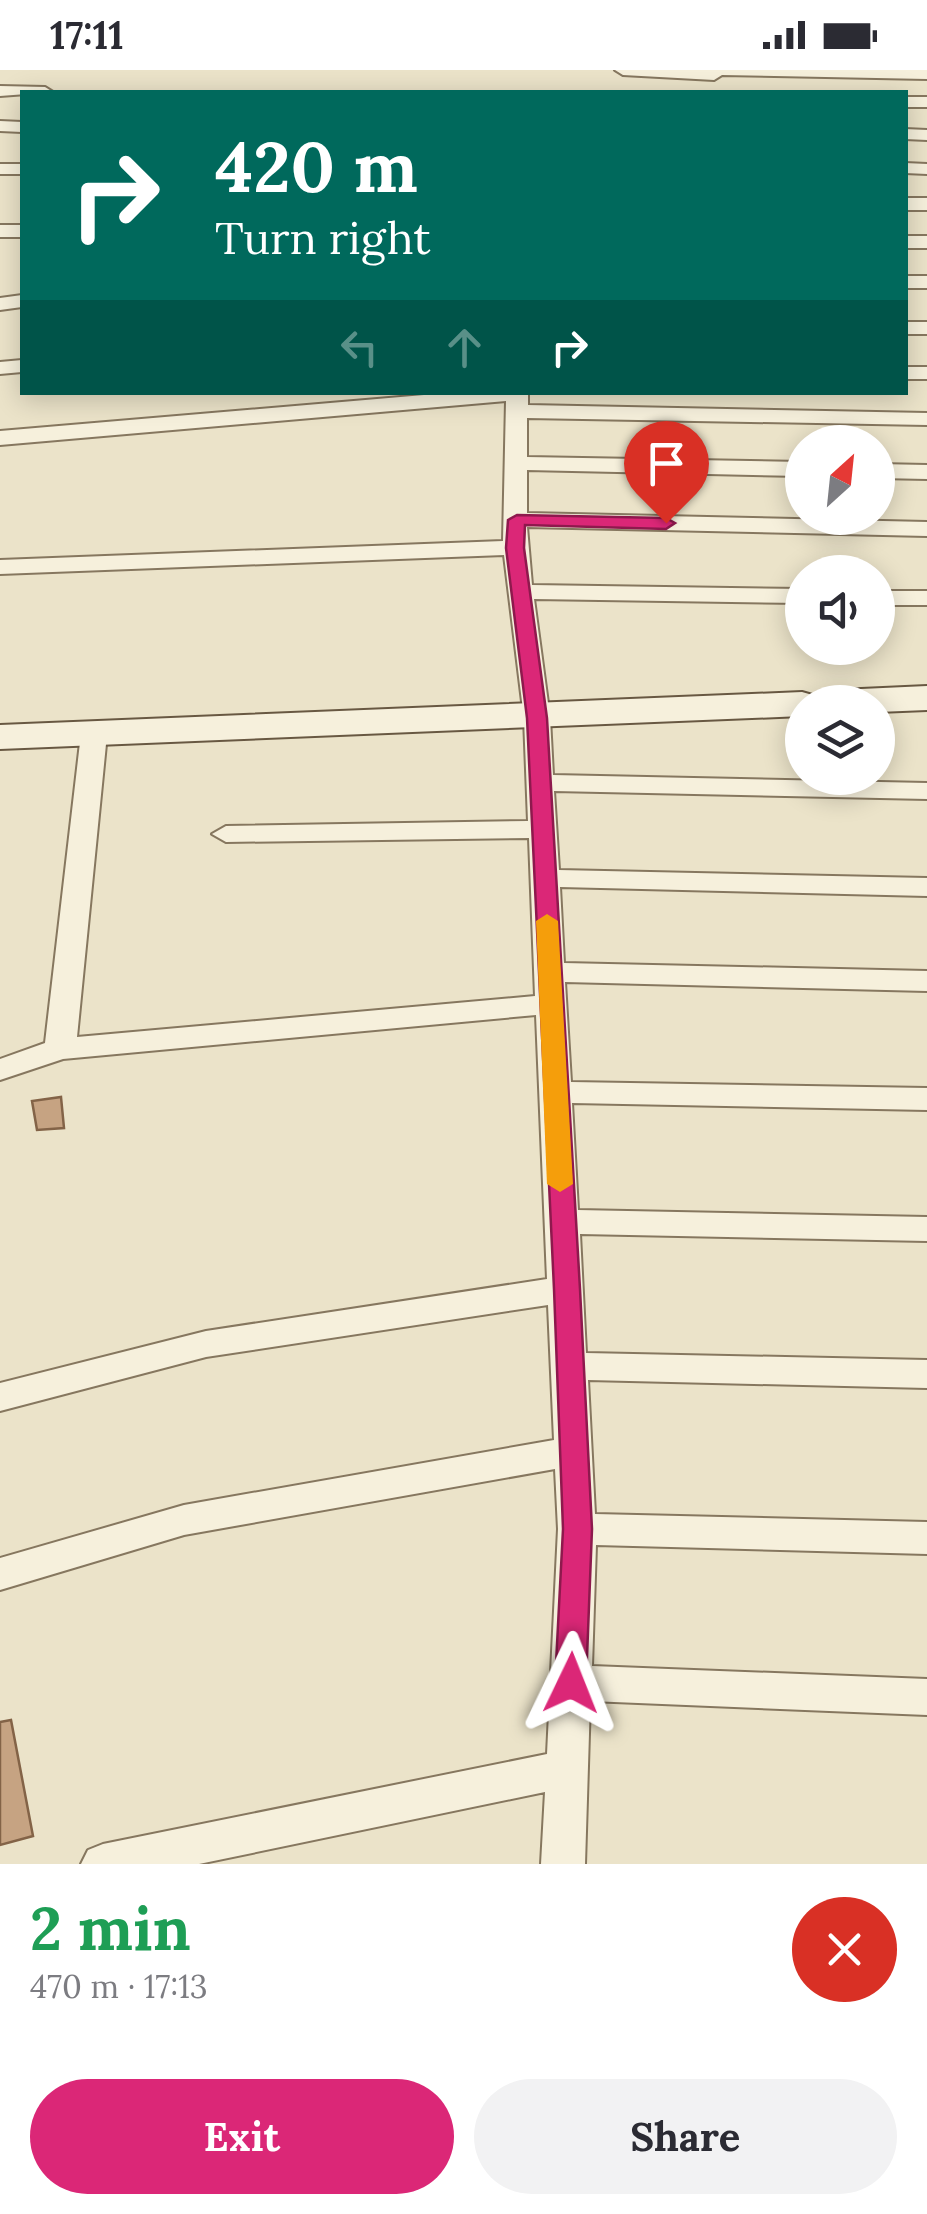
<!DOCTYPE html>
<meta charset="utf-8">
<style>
body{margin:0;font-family:Lora,serif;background:#f2f2f3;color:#2b2b33;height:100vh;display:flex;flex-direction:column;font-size:38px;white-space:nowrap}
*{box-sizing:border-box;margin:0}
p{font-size:32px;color:#7c7c81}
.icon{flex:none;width:55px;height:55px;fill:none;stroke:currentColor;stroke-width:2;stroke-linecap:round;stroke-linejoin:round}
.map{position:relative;height:1794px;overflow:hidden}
.sheet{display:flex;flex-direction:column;background:#fff;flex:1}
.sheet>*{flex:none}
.banner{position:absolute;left:20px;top:20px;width:888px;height:305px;border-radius:0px;box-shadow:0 5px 25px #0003;background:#00695c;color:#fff;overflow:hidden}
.needle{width:65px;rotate:27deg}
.buttons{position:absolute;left:785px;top:355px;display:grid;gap:20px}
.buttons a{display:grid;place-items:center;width:110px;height:110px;border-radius:50%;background:#fff;box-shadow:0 5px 25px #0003;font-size:50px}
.pin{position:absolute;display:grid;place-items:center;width:85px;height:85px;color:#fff;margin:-102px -42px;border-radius:50% 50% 50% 0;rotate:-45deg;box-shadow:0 0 10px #0007}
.pin .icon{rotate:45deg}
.me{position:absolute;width:110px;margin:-55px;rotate:2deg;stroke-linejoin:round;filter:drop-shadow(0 0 8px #0008)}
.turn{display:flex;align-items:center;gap:35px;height:210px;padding:0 30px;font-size:45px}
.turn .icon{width:130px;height:130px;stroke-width:2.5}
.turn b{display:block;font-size:70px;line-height:85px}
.lanes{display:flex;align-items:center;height:95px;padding:0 30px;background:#0003;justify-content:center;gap:50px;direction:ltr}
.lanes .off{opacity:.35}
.round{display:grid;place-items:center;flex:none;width:105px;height:105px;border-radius:52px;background:#f2f2f3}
.head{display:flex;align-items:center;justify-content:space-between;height:170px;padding:0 30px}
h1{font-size:60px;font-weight:700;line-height:75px;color:#1e9e55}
.button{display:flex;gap:20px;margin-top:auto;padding:20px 30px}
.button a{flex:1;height:115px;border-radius:60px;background:#db2777;color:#fff;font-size:40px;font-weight:700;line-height:115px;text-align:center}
.button a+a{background:#f2f2f3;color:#2b2b33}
.status{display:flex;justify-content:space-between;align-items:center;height:70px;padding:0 50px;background:#fff;direction:ltr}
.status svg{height:28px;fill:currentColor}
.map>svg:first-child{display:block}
</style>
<div class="status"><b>17:11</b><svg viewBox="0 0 49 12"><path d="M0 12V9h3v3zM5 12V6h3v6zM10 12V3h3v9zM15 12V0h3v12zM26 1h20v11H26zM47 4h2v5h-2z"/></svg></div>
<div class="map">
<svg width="927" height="1794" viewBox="0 0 927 1794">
<rect width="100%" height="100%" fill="#ebe3c9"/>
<g fill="#c6a382" stroke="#836347" stroke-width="2.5">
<polygon points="61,1027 64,1058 37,1060 32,1031"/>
<polygon points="11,1650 33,1766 0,1775 0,1652"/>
</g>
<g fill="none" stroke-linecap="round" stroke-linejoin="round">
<g stroke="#86775f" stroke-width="4">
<g id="street">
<polygon points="615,0 927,0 927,9 722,5 714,10 623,5"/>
<polygon points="0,16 45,17 53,22 0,26"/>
<rect x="905" y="27" width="22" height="10"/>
<polygon points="0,51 22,52 22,62 0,61"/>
<polygon points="905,59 927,60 927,70 905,69"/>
<polygon points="905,93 927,94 927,104 905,103"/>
<rect x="0" y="94" width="22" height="10"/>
<rect x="905" y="128" width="22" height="12"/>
<rect x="0" y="155" width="22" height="12"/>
<rect x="905" y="166" width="22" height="12"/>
<rect x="905" y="206" width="22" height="12"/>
<polygon points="22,225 22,237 0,240 0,228"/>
<rect x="905" y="252" width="22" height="12"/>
<polygon points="22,290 22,302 0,304 0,292"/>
<rect x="905" y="297" width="22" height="12"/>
<polygon points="459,322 528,322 528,335 927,343 927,355 527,348 527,387 802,392 802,406 527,400 527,443 927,452 927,466 527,457 532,515 802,519 802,533 534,529 550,648 553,705 927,713 927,729 554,721 559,800 927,808 927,826 560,817 564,893 927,901 927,921 565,912 571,1012 927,1018 927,1040 572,1033 578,1140 927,1147 927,1171 580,1164 586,1283 927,1290 927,1318 588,1310 595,1444 927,1452 927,1484 596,1475 592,1596 927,1609 927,1645 590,1631 585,1794 541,1794 545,1722 199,1794 81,1794 88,1780 103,1774 547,1684 558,1459 555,1399 184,1465 0,1520 0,1488 184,1435 554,1370 548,1235 206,1287 0,1341 0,1313 206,1261 547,1209 536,945 63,989 0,1010 0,989 45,973 81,664 94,656 107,664 77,967 535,926 529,768 226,772 212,764 226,756 528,751 524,648 504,485 0,504 0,490 503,471 506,331 0,375 0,361"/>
<polygon points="878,394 927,395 927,409 878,408"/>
<rect x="878" y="521" width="49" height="14"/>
</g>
</g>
<g stroke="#685842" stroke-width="4">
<polygon id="secondary" points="927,616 927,640 878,642 878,632 802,632 802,646 0,679 0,655 802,622 816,626 820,632 825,624 839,620"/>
</g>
<use href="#street" fill="#f6f0dc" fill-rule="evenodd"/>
<use href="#secondary" fill="#f6f0dc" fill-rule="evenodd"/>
</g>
<polygon fill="#db2777" stroke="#8e194d" stroke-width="2.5" points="517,445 666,448 675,453 666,459 525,455 524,478 547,648 580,1219 592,1459 586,1613 582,1623 571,1627 560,1623 555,1613 563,1459 554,1219 527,648 506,478 508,450"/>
<polygon fill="#f59e0b" points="547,844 558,851 573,1114 560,1122 547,1114 536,851"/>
</svg>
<div class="buttons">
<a><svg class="needle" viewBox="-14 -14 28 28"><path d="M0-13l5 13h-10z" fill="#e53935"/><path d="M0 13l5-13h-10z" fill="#7c7c81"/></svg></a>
<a><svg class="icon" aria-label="sound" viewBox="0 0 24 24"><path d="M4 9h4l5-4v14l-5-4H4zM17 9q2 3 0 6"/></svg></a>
<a><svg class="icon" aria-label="layers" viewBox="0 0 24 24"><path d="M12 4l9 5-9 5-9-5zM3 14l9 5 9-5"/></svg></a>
</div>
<div class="pin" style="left:666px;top:453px;background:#d93025"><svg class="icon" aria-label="arrive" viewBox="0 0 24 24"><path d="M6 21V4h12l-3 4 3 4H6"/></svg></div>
<svg class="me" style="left:571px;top:1613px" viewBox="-20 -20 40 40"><path d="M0-17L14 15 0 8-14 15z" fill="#db2777" stroke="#fff" stroke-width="4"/></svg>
<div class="banner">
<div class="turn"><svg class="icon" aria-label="right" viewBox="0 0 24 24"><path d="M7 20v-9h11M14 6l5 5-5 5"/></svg><div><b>420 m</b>Turn right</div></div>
<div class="lanes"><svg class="icon off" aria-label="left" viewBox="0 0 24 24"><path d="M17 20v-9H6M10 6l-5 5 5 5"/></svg><svg class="icon off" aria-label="ahead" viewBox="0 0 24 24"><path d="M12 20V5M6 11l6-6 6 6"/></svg><svg class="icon" aria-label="right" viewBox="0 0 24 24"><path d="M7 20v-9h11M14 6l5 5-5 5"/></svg></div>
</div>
</div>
<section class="sheet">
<div class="head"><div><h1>2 min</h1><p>470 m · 17:13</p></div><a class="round" style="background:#d93025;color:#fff"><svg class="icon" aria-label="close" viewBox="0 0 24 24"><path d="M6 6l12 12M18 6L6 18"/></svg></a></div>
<div class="button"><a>Exit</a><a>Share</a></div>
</section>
